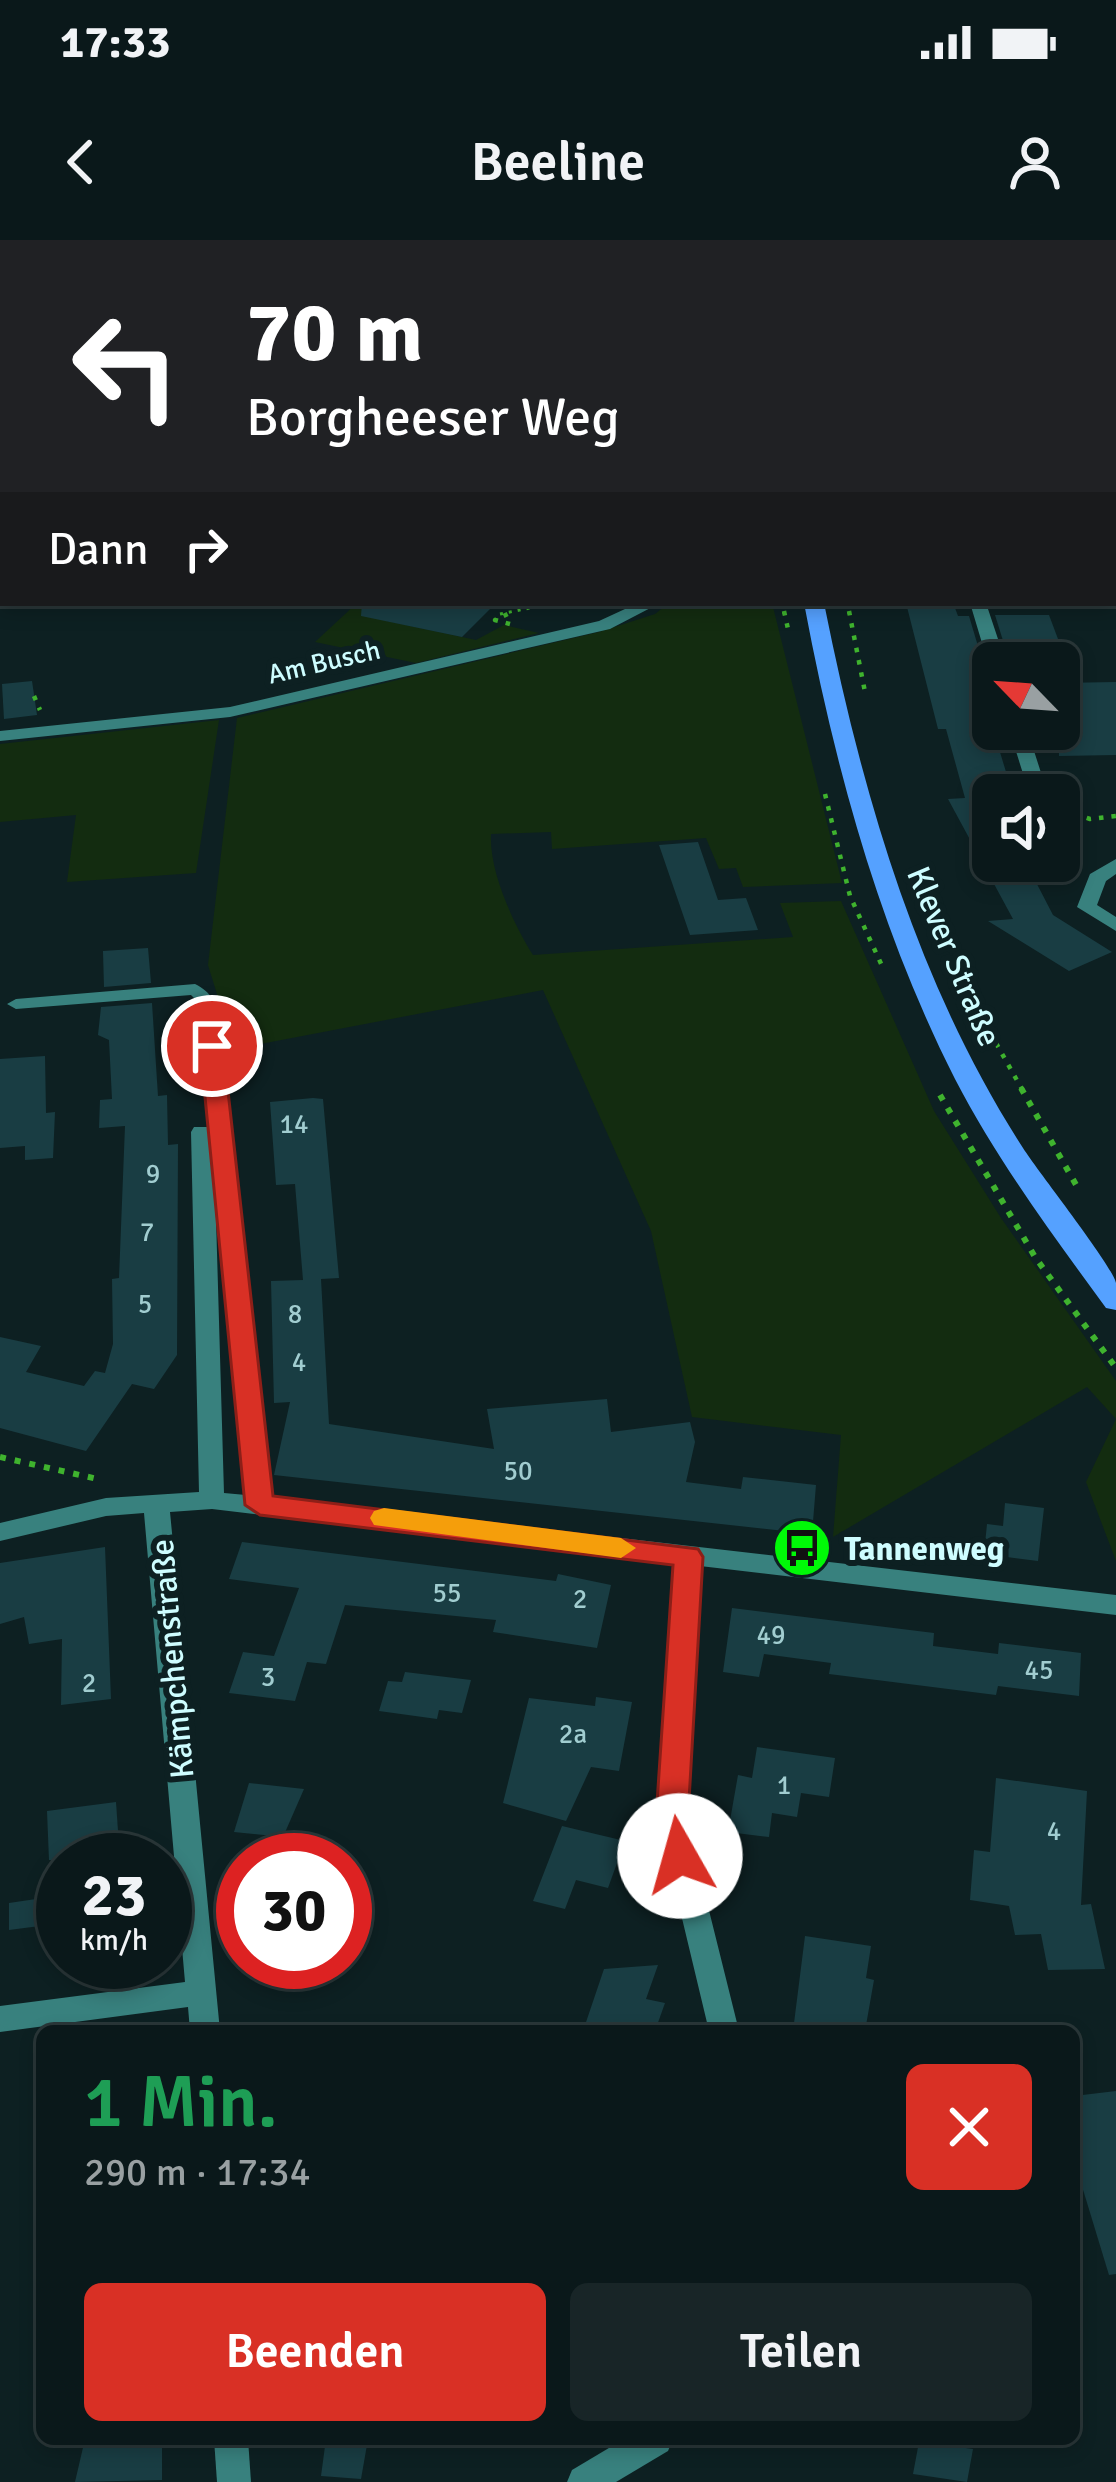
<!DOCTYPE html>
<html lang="de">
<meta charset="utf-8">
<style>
body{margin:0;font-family:Signika,sans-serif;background:#182527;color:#f1f3f6;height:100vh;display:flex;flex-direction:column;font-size:45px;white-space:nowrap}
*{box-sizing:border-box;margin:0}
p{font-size:39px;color:#99a0a2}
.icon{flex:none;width:66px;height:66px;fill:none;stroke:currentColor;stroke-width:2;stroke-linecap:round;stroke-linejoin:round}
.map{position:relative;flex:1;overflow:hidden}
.panel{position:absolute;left:36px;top:1785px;width:1044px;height:420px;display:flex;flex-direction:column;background:#0a181a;border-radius:18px;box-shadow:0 6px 18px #0003,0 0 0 3px #2a3739}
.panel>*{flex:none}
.hud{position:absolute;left:0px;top:0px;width:1116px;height:366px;box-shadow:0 6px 18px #0003,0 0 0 3px #2a3739;background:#202124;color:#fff;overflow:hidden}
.needle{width:78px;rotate:295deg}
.controls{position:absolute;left:972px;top:402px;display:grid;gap:24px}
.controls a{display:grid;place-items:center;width:108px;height:108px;border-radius:18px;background:#0a181a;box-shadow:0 6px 18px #0003,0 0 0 3px #2a3739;font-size:60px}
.speed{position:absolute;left:36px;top:1593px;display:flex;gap:24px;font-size:60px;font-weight:700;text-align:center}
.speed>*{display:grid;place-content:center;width:156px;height:156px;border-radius:50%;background:#0a181a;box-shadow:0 6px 18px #0003,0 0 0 3px #2a3739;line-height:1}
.speed small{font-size:30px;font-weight:400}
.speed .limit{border:18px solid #d22;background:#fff;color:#111}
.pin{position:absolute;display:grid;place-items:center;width:102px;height:102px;color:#fff;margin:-51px;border:6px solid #fff;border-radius:50%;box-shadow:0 3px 12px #0007}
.me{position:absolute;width:132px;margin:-66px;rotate:353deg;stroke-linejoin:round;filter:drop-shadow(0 0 9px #0008)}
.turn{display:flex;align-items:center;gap:42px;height:252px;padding:0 48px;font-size:54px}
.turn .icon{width:156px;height:156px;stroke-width:2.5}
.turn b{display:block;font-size:84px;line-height:102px}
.then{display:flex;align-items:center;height:114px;padding:0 48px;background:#0003;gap:24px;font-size:45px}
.round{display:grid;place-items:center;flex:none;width:126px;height:126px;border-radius:18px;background:#182527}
.summary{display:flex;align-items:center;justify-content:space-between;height:204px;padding:0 48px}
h1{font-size:72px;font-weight:600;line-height:90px;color:#1e9e55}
.cta{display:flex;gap:24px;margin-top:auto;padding:24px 48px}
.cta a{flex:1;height:138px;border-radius:18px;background:#d93025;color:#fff;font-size:48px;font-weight:600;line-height:138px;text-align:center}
.cta a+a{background:#182527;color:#f1f3f6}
.status{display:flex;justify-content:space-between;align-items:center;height:84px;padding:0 60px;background:#0a181a;direction:ltr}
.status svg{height:33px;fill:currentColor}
header{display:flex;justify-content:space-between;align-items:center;height:156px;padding:0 48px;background:#0a181a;font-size:54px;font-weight:600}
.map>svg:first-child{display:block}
</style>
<div class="status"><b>17:33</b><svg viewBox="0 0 49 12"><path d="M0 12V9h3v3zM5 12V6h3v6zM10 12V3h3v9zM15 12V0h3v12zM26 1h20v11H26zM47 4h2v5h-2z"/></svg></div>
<header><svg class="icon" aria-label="back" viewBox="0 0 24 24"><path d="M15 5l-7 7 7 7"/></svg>Beeline<svg class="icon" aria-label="person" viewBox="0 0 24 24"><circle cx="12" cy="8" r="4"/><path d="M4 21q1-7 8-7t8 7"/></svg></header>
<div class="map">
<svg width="1116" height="2242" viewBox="0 0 1116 2242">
<rect width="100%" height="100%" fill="#0d2022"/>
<g fill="#132c10">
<polygon points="357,363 394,363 378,379 476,400 504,385 539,393 416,423 315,402"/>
<path d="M669 363H772L842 643 743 647 736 628 719 629 706 598 552 609 551 592 491 594C489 631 513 683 533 715L793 697 780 663 841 661 934 871 1001 978 1116 1141V1321L1086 1242 1116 1179 1087 1147 833 1297 841 1195 692 1177 651 991 543 750 234 809 208 725 237 478 599 392 655 374Z"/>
<polygon points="219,480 196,633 67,642 76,575 0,582 0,504"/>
</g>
<g fill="#193d43">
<polygon points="362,363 496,363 462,397 361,376"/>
<polygon points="906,363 939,363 941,368 955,368 958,376 969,376 983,423 973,423 1013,555 993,555 993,621 1025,621 1053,675 1112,712 1069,731 988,681 1013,679 948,559 965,558 946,489 938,489"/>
<polygon points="995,375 1049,375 1067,423 1010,423"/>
<polygon points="32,441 37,475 4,479 2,444"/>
<polygon points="1116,442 1116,515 1059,516 1059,443"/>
<polygon points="698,602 718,660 746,658 758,690 690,695 659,605"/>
<polygon points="148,708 151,743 104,747 103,711"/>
<polygon points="152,763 158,856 167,855 168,905 178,904 177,1115 154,1149 132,1144 86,1211 0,1188 0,1097 41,1106 26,1132 84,1146 95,1131 105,1133 113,1104 112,1039 119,1038 125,886 99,888 100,860 112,859 109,800 98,795 101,767"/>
<polygon points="45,816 46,873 55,872 53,918 25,920 25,906 0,908 0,819"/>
<polygon points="313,858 323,859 339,1038 321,1039 329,1184 494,1209 487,1169 607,1159 611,1192 690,1182 695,1202 686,1242 741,1249 743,1237 816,1245 812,1294 274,1235 290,1162 274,1163 271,1041 303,1040 295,944 276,945 270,862"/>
<polygon points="1005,1263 1044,1268 1038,1321 984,1314 987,1284 1003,1286"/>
<polygon points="242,1302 556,1341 558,1334 611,1345 597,1408 493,1392 496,1380 345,1365 326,1424 307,1422 295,1461 229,1453 243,1412 274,1416 299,1348 229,1339"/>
<polygon points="105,1307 111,1459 61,1465 62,1399 29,1404 24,1377 0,1384 0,1323"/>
<polygon points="732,1368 934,1393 933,1406 998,1414 999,1403 1081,1413 1079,1456 998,1446 996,1455 829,1434 831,1423 764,1414 759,1437 723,1432"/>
<polygon points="405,1432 471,1440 462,1473 439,1470 437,1479 379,1471 388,1441 402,1442"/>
<polygon points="596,1457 632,1462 619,1531 591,1527 566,1581 503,1563 529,1458 595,1466"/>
<polygon points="757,1507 835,1518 829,1557 801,1553 797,1577 772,1573 769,1597 728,1592 738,1535 752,1538"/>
<polygon points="996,1538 1087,1551 1081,1665 1091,1664 1105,1729 1048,1730 1041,1694 1015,1695 1009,1666 970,1660 974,1610 990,1612"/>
<polygon points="249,1543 304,1549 283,1597 234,1592"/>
<polygon points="116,1562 120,1620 49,1620 47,1571"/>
<polygon points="562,1586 625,1601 608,1648 576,1640 565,1669 533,1661"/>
<polygon points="63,1655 63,1683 9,1690 9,1663"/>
<polygon points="805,1696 871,1706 866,1738 874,1740 865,1791 793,1791"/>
<polygon points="658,1725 646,1759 665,1763 655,1791 583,1791 604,1729"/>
<polygon points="1116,1851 1116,2034 1109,2035 1074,1920 1074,1856"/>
<polygon points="85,2199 162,2199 162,2240 75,2242"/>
<polygon points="326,2199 368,2199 361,2239 321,2236"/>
<polygon points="919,2202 973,2209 967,2242 913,2234"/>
</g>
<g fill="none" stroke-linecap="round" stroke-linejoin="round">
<g stroke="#3fb32e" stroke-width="3" stroke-dasharray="3 6" stroke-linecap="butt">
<polyline points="908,0 913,3"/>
<polyline points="935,0 941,3"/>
<polyline points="967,0 974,3"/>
<polyline points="782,363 784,374"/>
<polyline points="847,363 849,374"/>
<polyline points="500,374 530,368"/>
</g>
<g stroke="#3fb32e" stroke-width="4.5" stroke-dasharray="4.5 8" stroke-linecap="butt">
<polyline points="784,371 788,389"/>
<polyline points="849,371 865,452"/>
<polyline points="510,384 495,380 514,371"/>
<polyline points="34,456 40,470"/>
<polyline points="825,554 850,656 883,728"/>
<polyline points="1063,570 1090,579 1116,576"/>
<polyline points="947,716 1023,851"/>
</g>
<g stroke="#3fb32e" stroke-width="6" stroke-dasharray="6 9" stroke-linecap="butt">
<polyline points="1021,848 1079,950"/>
<polyline points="940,855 1035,1017 1116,1128"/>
<polyline points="0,1217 102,1240"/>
</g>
<path fill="#38817e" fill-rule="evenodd" d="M195 744C222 757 218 780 220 807L217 811H205L202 807 199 763 191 755 16 769 7 764 16 759Z"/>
<g fill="#38817e" fill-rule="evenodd">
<polygon points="375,0 389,0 372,3"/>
<rect x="0" y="89" width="3" height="8"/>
<polygon points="1116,250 1116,260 1113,261 1113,251"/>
<polygon points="1113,345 1116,346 1116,356 1113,355"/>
<polygon points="638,363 660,363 610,389 230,477 0,501 0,491 230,467 599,381"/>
<polygon points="970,363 986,363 1006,423 993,423 993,427 988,423"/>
<polygon points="1009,489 1027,489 1043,539 1056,555 1037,555 1025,540"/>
<polygon points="1116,619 1116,634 1106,641 1097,665 1116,677 1116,691 1077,667 1090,634"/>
<path d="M211 801 221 807 272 1258 1116 1355V1375L700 1326 686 1578 739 1791H709L658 1578 675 1323 212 1269 170 1272 220 1791H190L188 1767 0 1792V1766L185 1742 144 1273 106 1276 0 1301V1283L106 1258 199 1252 191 892 194 887H209L201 807ZM215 944 246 1255 224 1253Z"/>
<polygon points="214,2199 248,2199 251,2242 217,2242"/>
<polygon points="624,2199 673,2199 668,2211 616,2242 567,2242 572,2230"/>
</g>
<g fill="#55a1ff" fill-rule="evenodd">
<polygon points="725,0 741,0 742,3 726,3"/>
<path d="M804 363H824C862 553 917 744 1023 908 1039 933 1112 1025 1116 1043 1116 1051 1116 1062 1116 1070L1106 1068C1052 994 997 920 955 839 879 689 835 528 804 363Z"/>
</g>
</g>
<polygon fill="#d93025" stroke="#8d1f18" stroke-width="3" points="212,799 223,806 273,1256 698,1309 703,1317 688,1578 697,1616 692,1625 668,1625 656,1578 673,1325 260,1275 245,1265 200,806"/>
<polygon fill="#f59e0b" points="384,1268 621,1298 636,1308 621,1318 374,1285 370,1278 374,1271"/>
<defs>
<g id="bus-disc" transform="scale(3)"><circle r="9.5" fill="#00f907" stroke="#0d2022"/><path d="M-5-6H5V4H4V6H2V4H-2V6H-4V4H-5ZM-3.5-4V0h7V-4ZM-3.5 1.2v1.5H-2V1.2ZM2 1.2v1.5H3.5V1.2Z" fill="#111"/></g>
</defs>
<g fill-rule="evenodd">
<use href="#bus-disc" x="802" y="1308"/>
</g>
<g text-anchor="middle" stroke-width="12" stroke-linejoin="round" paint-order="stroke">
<g font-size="27" fill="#cefdff" stroke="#0d2022">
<text transform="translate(324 422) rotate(-13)" y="9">Am Busch</text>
</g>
<g font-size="27" fill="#a1cdd0">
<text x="294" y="893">14</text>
<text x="153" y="943">9</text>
<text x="147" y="1001">7</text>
<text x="145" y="1073">5</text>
<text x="295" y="1083">8</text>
<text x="299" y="1131">4</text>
<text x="518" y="1240">50</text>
<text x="447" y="1362">55</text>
<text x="580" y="1368">2</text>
<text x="771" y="1404">49</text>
<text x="1039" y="1439">45</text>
<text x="268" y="1446">3</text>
<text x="89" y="1452">2</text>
<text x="573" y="1503">2a</text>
<text x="784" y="1554">1</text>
<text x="1054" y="1600">4</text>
</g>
<g font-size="33" fill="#cefdff" stroke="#0d2022">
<text transform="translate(955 716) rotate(67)" y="12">Klever Straße</text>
<text transform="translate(171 1419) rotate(-95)" y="12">Kämpchenstraße</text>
</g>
<g font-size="33" font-weight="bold" fill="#cefdff" stroke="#0d2022" text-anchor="start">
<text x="844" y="1320">Tannenweg</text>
</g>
</g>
</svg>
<div class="controls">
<a><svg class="needle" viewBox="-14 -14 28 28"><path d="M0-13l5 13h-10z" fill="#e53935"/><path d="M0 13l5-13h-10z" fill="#99a0a2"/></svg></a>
<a><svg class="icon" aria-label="sound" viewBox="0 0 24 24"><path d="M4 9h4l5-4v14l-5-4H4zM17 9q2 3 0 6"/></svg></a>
</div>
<div class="speed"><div>23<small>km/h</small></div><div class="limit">30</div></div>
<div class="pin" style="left:212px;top:806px;background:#d93025"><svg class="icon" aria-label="arrive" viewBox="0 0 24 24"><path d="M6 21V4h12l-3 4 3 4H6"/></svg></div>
<svg class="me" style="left:680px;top:1616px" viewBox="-20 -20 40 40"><circle r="19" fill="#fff"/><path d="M0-13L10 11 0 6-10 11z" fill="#d93025"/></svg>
<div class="hud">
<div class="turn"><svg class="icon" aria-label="left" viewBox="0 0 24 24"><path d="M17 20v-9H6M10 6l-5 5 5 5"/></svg><div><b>70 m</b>Borgheeser Weg</div></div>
<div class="then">Dann<svg class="icon" aria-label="right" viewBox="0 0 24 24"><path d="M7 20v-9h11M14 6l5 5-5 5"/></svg></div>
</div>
<section class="panel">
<div class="summary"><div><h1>1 Min.</h1><p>290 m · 17:34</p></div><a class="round" style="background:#d93025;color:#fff"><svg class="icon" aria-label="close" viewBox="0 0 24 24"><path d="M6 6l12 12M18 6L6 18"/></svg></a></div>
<div class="cta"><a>Beenden</a><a>Teilen</a></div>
</section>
</div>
